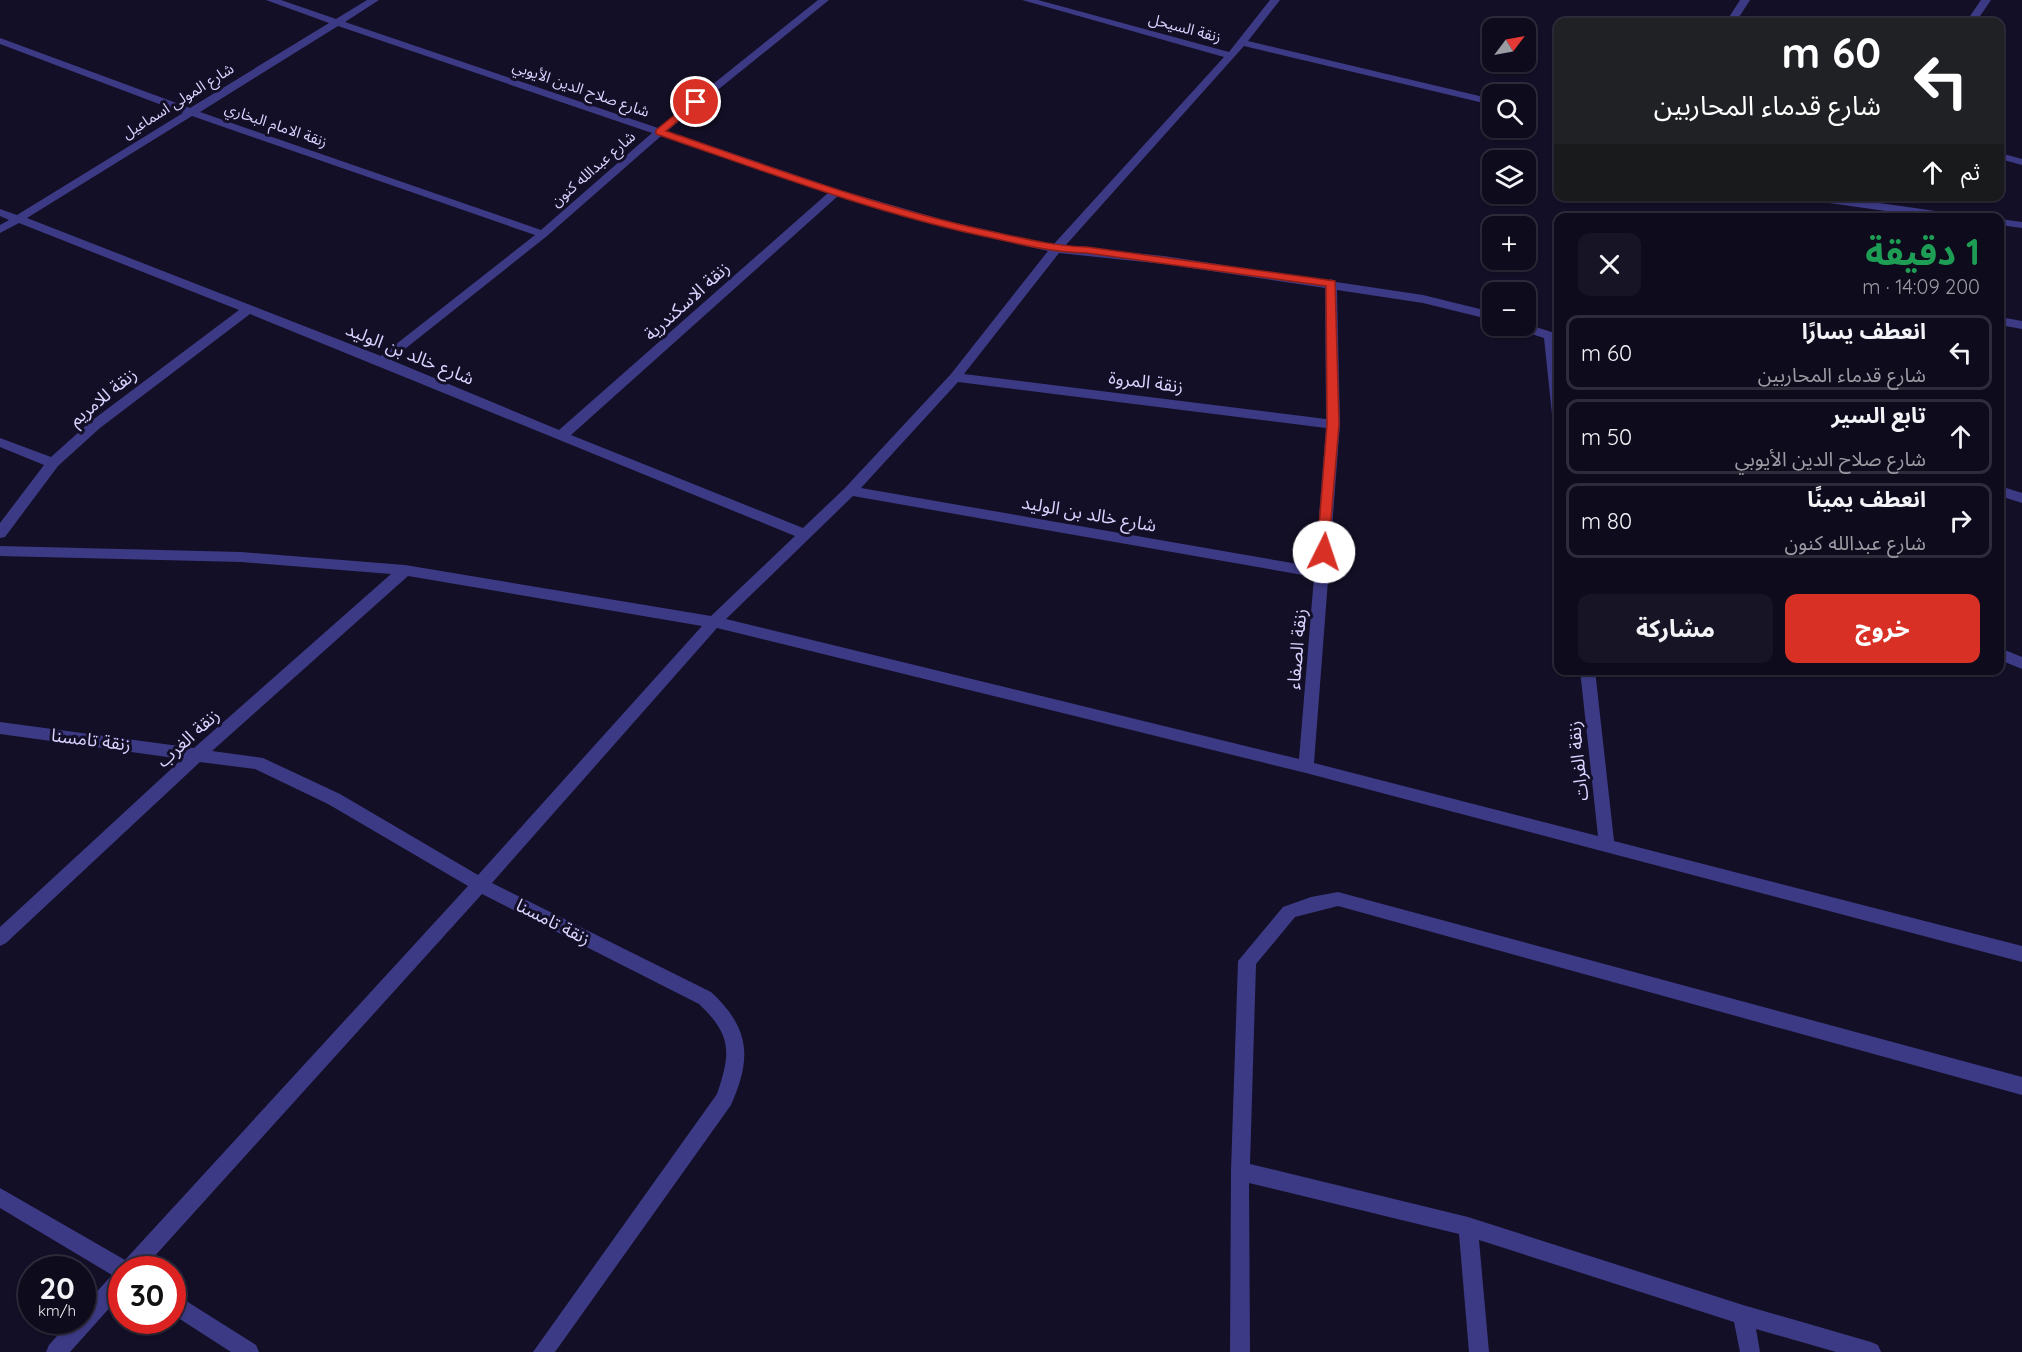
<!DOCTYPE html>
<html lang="ar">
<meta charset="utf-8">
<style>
body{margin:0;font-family:Quicksand,"Noto Sans Arabic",sans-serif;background:#171425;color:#f1f3f6;direction:rtl;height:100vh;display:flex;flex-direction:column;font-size:22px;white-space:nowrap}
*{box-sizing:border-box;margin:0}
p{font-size:20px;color:#9b9ba3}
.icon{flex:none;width:33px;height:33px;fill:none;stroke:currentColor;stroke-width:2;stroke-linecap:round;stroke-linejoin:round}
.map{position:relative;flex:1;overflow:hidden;direction:ltr}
.details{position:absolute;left:1554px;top:213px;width:450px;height:462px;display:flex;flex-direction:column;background:#0e0b1c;border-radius:12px;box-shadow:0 2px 4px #0004,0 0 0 2px #2e2b3b;direction:rtl}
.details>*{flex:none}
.top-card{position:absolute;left:1554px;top:18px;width:450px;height:183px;border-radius:12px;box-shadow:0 2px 4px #0004,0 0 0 2px #2e2b3b;direction:rtl;background:#202124;color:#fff;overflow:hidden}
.needle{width:39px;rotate:58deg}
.buttons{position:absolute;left:1482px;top:18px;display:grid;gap:12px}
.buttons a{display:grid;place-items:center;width:54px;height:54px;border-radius:12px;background:#0e0b1c;box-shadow:0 2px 4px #0004,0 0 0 2px #2e2b3b;font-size:30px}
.speed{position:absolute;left:18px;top:1256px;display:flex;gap:12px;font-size:30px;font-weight:700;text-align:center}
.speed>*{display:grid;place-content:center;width:78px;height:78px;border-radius:50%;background:#0e0b1c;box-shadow:0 2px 4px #0004,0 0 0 2px #2e2b3b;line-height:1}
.speed small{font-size:15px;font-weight:400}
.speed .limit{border:9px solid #d22;background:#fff;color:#111}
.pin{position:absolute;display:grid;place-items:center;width:51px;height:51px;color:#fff;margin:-26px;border:3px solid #fff;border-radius:50%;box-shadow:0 2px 6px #0007}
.me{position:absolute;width:66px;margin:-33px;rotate:4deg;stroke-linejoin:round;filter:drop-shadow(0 0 4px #0008)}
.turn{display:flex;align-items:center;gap:21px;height:126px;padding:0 24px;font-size:27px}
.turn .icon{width:78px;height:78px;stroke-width:2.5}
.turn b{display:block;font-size:42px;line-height:51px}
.then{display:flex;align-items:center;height:57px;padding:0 24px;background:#0003;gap:12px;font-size:22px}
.round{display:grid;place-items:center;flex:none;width:63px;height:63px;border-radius:12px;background:#171425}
.summary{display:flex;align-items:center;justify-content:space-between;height:102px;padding:0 24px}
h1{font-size:36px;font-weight:700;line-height:45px;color:#1e9e55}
.primary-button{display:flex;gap:12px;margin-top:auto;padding:12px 24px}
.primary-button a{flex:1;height:69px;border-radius:12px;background:#d93025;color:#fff;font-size:24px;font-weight:700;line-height:69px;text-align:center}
.primary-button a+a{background:#171425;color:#f1f3f6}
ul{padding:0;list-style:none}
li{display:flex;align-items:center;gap:18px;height:75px;margin:0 12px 9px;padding:0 12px;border:3px solid #2e2b3b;border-radius:12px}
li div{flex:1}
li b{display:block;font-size:22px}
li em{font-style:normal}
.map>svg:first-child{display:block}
</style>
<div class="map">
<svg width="2022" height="1352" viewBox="0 0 2022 1352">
<rect width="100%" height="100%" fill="#130f26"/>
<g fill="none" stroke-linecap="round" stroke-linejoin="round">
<g fill="#3d3a85" fill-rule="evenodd">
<path d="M266 0H281L336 19 367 0H379L345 22 658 128 818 0H829L667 131 840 190 947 221 1053 245 1224 57 1022 0H1038L1229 52 1270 0H1280L1248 41 1492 99V105L1244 46 1065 246 1164 256 1327 281 1331 279 1336 282 1423 295 1492 312V320L1423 303 1337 290 1340 424 1314 763 1598 836 1580 670H1595L1614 841 2022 946V962L1306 773 717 628 492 883 711 992C750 1028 752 1058 731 1105L555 1352H533L717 1094C731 1053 732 1035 699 1004L482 894 143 1269H122V1294L70 1352H46L49 1345 71 1320H82V1308L112 1275 0 1208V1188L125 1260 468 886 328 804 255 769 200 762 6 943 0 946V927L182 759 0 734V722L194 748 391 574 241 562 0 556V546L241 552 405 565 711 616 795 536 250 314 100 428 58 466 5 537 0 538V523L44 465 0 447V438L51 457 90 422 239 310 19 223 0 233V225L9 220 0 216V209L17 215 183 113 0 44V38L190 108 329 23ZM338 26 652 133 541 230 200 112ZM192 116 535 235 381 356 27 218ZM661 136 828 193 559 430 391 360 547 236ZM838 196 940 226 1048 251 951 374 845 488 803 528 571 435ZM1059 253 1164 264 1325 288 1326 419 964 374ZM958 382 1326 428 1315 567 861 488ZM853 496 1314 577 1299 759 726 619ZM408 576 702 626 478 875 340 794 263 758 212 751Z"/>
<polygon points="1740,0 1750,0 1736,22 1726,22"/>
<polygon points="1981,0 1991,0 1976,22 1966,22"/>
<polygon points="1526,107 1537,112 1532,115 1526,113"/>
<polygon points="2000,153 2022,159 2022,165 2000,159"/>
<polygon points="1796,196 1830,196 1964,215 1969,218 1935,218 1801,199"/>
<polygon points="2000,219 2022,222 2022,228 2000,225"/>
<polygon points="2000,317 2022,321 2022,329 2000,325"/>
<polygon points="1526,324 1558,334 1558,418 1552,414 1544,338 1516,329 1514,326"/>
<polygon points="2000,486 2022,493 2022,503 2000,496"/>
<polygon points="2000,648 2022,657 2022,669 2000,660"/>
<polygon points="1338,892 2022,1077 2022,1095 1338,906 1295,917 1256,964 1250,1164 1468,1217 1743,1305 1871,1342 1878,1345 1881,1352 1836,1352 1756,1329 1760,1352 1740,1352 1734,1322 1479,1240 1489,1352 1469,1352 1459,1234 1249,1183 1250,1352 1230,1352 1231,1171 1238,961 1283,907 1311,897"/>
<polygon points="172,1292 256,1345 259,1352 231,1352 172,1314"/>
</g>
</g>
<path fill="#d93025" stroke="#8d1f18" stroke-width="1.5" d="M693 100 701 102 666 131C771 167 875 206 984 230 1018 237 1051 246 1087 247L1335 281 1339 424 1328 555 1324 556 1317 552 1327 424 1326 286 1087 253C1051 252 1018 244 983 236 872 212 764 171 656 134V130Z"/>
<g text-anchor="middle" stroke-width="6" stroke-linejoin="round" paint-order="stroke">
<g font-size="15" fill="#d9d4ff" stroke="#130f26">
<text transform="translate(1185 28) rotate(15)" y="5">زنقة السيحل</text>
<text transform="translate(581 89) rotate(19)" y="5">شارع صلاح الدين الأيوبي</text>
<text transform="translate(178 101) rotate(-32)" y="5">شارع المولى اسماعيل</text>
<text transform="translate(276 125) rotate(19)" y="5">زنقة الامام البخاري</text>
<text transform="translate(593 169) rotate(-41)" y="5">شارع عبدالله كنون</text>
</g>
<g font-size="18" fill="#d9d4ff" stroke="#130f26">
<text transform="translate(687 301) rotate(-42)" y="6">زنقة الاسكندرية</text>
<text transform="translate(410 354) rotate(22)" y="6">شارع خالد بن الوليد</text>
<text transform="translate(1146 382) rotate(7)" y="6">زنقة المروة</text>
<text transform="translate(103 397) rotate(-39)" y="6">زنقة للامريم</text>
<text transform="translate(1089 514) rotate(10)" y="6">شارع خالد بن الوليد</text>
<text transform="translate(1297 649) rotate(-85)" y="6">زنقة الصفاء</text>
<text transform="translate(188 738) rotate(-42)" y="6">زنقة الغرب</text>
<text transform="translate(91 740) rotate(7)" y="6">زنقة تامسنا</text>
<text transform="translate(1578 761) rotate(-96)" y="6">زنقة الفرات</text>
<text transform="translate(553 922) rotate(27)" y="6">زنقة تامسنا</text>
</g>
</g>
</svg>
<div class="buttons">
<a><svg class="needle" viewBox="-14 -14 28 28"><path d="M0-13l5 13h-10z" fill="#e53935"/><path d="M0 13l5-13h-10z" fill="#9b9ba3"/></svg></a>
<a><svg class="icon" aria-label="search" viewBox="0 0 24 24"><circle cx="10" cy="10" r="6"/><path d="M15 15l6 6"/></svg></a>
<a><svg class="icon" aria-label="layers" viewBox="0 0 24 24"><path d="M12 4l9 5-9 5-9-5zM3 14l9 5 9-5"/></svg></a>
<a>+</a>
<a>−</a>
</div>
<div class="speed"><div>20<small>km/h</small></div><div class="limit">30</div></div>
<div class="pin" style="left:696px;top:102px;background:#d93025"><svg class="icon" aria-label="arrive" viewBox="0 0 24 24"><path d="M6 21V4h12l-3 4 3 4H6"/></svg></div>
<svg class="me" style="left:1324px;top:552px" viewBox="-20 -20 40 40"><circle r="19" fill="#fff"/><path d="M0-13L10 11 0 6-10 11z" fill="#d93025"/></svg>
<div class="top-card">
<div class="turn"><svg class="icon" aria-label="left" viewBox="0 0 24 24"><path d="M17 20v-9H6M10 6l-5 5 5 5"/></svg><div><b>60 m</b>شارع قدماء المحاربين</div></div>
<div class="then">ثم<svg class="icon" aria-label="ahead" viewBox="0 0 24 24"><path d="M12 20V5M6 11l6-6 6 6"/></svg></div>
</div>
<section class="details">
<div class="summary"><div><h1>1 دقيقة</h1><p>200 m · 14:09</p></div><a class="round"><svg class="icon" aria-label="close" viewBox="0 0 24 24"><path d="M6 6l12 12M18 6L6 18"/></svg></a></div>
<ul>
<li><svg class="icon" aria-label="left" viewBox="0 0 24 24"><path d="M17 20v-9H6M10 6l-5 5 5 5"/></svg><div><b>انعطف يسارًا</b><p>شارع قدماء المحاربين</p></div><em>60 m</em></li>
<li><svg class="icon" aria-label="ahead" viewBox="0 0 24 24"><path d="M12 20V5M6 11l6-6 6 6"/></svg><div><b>تابع السير</b><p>شارع صلاح الدين الأيوبي</p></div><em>50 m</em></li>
<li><svg class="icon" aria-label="right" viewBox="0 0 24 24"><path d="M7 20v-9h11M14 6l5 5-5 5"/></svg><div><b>انعطف يمينًا</b><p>شارع عبدالله كنون</p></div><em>80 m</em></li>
</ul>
<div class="primary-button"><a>خروج</a><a>مشاركة</a></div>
</section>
</div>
